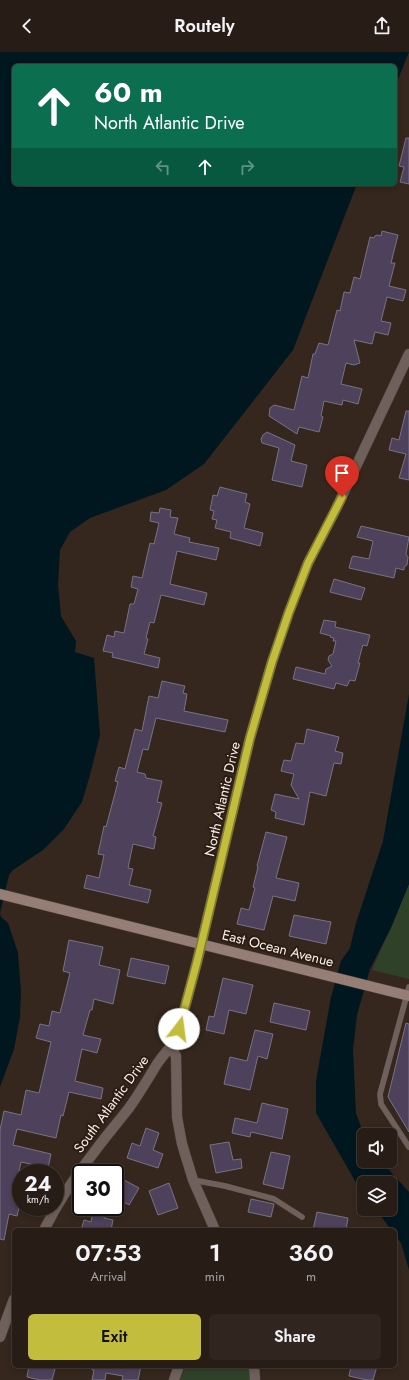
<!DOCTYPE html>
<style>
body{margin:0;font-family:Jost,sans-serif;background:#30261f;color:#f1f3f6;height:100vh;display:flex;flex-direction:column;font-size:15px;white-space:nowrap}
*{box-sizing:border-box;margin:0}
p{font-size:13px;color:#a5a2a1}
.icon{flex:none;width:22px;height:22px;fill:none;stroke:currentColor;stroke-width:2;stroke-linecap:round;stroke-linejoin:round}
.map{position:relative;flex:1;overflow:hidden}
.details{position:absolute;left:12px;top:1176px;width:385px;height:140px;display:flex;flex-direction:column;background:#281d16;border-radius:6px;box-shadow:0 2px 6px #0003,0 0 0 1px #443b35}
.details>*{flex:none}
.top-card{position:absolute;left:12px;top:12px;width:385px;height:122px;border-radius:6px;box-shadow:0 2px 6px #0003,0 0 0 1px #443b35;background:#0b6e4f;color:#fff;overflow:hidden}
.buttons{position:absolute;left:357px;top:1076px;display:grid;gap:8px}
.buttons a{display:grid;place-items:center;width:40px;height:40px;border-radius:6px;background:#281d16;box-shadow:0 2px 6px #0003,0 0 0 1px #443b35;font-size:20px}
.speed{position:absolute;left:12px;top:1112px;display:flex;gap:8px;font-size:20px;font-weight:700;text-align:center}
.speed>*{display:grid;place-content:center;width:52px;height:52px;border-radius:50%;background:#281d16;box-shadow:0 2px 6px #0003,0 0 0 1px #443b35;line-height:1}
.speed small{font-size:10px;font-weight:400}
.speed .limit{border:2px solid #111;border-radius:6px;background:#fff;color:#111}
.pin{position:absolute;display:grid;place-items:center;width:34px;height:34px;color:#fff;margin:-41px -17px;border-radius:50% 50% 50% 0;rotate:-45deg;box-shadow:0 0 4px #0007}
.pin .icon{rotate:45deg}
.me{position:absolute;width:44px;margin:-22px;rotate:15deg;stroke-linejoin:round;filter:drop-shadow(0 0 3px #0008)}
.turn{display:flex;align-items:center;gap:14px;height:84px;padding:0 16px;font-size:18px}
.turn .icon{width:52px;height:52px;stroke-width:2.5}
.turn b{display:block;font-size:28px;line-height:34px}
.lanes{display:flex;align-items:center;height:38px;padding:0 16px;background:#0003;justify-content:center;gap:20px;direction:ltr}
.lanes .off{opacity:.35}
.eta{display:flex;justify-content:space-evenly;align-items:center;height:68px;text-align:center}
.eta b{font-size:24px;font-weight:600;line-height:28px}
.cta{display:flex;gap:8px;margin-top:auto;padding:8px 16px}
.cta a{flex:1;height:46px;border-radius:6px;background:#c3bd3e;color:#111;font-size:16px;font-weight:600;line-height:46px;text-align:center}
.cta a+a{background:#30261f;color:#f1f3f6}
header{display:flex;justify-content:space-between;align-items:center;height:52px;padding:0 16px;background:#281d16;font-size:18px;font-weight:600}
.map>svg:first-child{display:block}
</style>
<header><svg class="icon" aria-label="back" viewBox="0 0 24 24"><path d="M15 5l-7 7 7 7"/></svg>Routely<svg class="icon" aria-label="share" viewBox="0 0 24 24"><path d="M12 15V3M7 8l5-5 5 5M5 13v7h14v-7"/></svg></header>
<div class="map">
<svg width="409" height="1328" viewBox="0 0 409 1328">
<rect width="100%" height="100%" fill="#35271d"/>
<g fill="#2f4129">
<polygon points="409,832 409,927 372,918"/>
<polygon points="185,1314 250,1314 250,1328 180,1328"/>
</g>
<g fill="#001720">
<polygon points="0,0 409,0 395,35 395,14 14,14 14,132 357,132 293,298 204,412 166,438 90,466 70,480 60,498 58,533 61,564 76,589 75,600 94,606 100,683 90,723 82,750 64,777 43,798 13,818 9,823 0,861 1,865 8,871 18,901 21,939 20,965 14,997 0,1035"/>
<polygon points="409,642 409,832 391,876 370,917 357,963 353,998 356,1061 364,1083 364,1109 381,1109 409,1140 409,1218 401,1191 395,1183 395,1178 391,1178 376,1157 390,1157 390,1131 364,1131 364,1141 358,1134 316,1061 316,1029 331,945 341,909 350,896 356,871 383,789"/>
</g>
<g fill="#4e415b" stroke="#797282">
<polygon points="406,86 409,86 409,132 400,130 404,115 399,114"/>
<polygon points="382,179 398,183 391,211 395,211 389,234 406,238 403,249 387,245 381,269 391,271 388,283 375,280 372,292 354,288 360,311 354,313 346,311 341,332 362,337 358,352 343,348 342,353 324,349 321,364 323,365 319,380 299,375 297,382 269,364 270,356 274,353 294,358 302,324 308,326 313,302 315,302 319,291 328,293 337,258 340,259 344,240 350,241 354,225 360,227 370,185 374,186 375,184 377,183 381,184"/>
<polygon points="406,359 409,359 409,428 399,426 406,402 389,398 392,386 399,388"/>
<polygon points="267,380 295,393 291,409 307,413 302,435 272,428 279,396 262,391 261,387 263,383"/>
<polygon points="220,435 247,442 245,450 250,452 244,476 263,481 260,494 230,486 231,480 215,476 217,468 212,467 214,459 210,458 213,443 217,444"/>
<polygon points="160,456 171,458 170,465 178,466 174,482 190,486 189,490 219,496 216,508 177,499 170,532 207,541 204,553 161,543 154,571 150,570 146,586 148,587 144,602 160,606 158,616 112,605 113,601 103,599 107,583 114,585 115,579 124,581 130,552 134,552 138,537 131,535 133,524 142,526 150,491 154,492 159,471 150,469 151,460 159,461"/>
<polygon points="361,474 409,485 406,502 408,505 407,513 404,515 404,518 396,516 394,526 349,516 352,505 353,505 353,504 369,507 373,489 357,485"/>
<polygon points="334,527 365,536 361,548 330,540"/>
<polygon points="324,568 336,570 335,575 370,583 367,594 363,593 362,596 358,611 360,611 355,629 350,628 347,634 336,631 334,637 293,627 296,615 325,622 326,617 332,614 328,608 329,604 333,602 336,589 333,589 334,586 330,585 331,584 320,581"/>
<polygon points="162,629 185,634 183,641 187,642 184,659 228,668 225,680 156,666 148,698 143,697 137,720 145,722 146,726 162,729 157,750 162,751 153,784 156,785 154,797 133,792 128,816 133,817 129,833 151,838 148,851 84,836 87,823 99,826 104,803 98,802 104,774 106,775 118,730 115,729 119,715 125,717 135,677 142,679 149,644 158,646"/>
<polygon points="307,677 339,685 335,699 343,701 341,712 334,711 326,744 310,740 304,773 275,766 276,760 271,758 275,742 299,747 291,733 294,722 281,719 284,708 291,709 296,691 304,692"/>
<polygon points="266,780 287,785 276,826 299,831 295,849 273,844 264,878 237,872 241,856 249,858 255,836 253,835 258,815 257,814"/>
<polygon points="294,863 331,870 326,892 289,884"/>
<polygon points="69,888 103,895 99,913 120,918 113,952 94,947 92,958 90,958 83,983 101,987 97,1001 82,997 75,1029 103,1036 101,1047 69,1040 63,1064 61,1063 56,1086 17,1077 13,1093 51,1102 48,1116 21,1110 16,1133 21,1134 21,1147 17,1164 9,1162 4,1188 0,1187 0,1078 4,1059 21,1063 26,1038 39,1041 51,990 36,986 40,972 49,974 52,959 60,961 70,921 63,919"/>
<polygon points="131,906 169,914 165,932 127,924"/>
<polygon points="223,926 253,933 246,962 229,958 224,982 206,978 209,964 214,965"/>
<polygon points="274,951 310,959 306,978 270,970"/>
<polygon points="406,971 409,972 409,1080 388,1045"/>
<polygon points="255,978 273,982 267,1007 258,1004 250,1038 224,1032 230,1005 247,1009"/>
<polygon points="262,1051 288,1057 282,1087 251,1080 250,1085 232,1081 235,1066 257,1071"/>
<polygon points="146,1076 159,1081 153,1098 163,1102 158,1116 127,1106 132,1091 140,1094"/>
<polygon points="229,1090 233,1108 241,1107 242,1116 216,1121 210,1093"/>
<polygon points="271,1100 290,1104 283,1137 263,1132"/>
<polygon points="115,1123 139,1136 129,1153 115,1145"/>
<polygon points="169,1131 178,1156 158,1163 149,1139"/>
<polygon points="251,1147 274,1152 271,1165 248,1160"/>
<polygon points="93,1159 105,1162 104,1166 113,1168 111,1178 81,1178 84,1168 91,1170"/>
<polygon points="317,1160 348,1166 346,1178 313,1178"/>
<polygon points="29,1314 43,1314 55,1317 52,1328 40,1328 27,1325"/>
<polygon points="93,1314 141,1314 138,1328 122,1328 123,1324 106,1321 105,1328 92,1328 94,1318 92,1318"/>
<polygon points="351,1314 377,1314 373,1328 367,1328 349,1324"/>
</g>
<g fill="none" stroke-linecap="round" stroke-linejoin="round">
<g stroke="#504339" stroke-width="6">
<g id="service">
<polyline points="409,935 380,1042 381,1052 409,1095"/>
<polyline points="193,1128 225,1134 274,1147 302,1165"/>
</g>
</g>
<g stroke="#504339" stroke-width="11">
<g id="minor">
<polyline points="171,995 176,1004 177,1065 182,1092 193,1128 215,1178"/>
<path d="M44 1178C58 1150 76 1123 95 1099 106 1084 118 1070 129 1056 139 1042 148 1027 157 1012 163 1003 171 995 177 985L197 910 250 686 272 610 289 560 308 511 335 459 409 302"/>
<polyline points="0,1285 14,1247"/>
<polyline points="254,1314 255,1328"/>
<polyline points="174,1328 179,1314"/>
</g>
</g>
<g stroke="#504339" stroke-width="11">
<polyline id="secondary" points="0,842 409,944"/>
</g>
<use href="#service" stroke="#6f605b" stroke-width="5.5"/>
<use href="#minor" stroke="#6f605b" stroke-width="10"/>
<use href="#secondary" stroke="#957e75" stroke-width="10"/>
</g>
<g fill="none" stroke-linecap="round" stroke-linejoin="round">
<g stroke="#7f7b28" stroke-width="10">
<polyline id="route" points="179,977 197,910 250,686 272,610 289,560 308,511 342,445"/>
</g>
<use href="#route" stroke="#c3bd3e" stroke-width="7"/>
</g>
<g text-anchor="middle" stroke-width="4" stroke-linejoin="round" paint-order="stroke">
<g font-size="14" fill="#f9efe8" stroke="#2b1d14">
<text transform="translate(222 747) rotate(-77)" y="5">North Atlantic Drive</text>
<text transform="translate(278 896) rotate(14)" y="5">East Ocean Avenue</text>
<text transform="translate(111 1052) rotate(-54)" y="5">South Atlantic Drive</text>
</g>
</g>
</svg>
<div class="buttons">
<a><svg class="icon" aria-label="sound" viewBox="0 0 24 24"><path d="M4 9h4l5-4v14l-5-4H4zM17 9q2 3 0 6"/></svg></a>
<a><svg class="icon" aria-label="layers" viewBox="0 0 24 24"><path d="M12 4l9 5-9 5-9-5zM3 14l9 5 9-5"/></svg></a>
</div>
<div class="speed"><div>24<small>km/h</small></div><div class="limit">30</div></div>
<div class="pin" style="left:342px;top:445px;background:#d93025"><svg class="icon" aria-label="arrive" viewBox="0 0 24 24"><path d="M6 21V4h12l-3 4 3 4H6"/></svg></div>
<svg class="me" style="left:179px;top:977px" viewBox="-20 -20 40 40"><circle r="19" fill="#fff"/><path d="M0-13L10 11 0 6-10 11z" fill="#c3bd3e"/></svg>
<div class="top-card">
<div class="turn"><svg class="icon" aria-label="ahead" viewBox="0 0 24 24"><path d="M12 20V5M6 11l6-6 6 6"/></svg><div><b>60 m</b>North Atlantic Drive</div></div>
<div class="lanes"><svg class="icon off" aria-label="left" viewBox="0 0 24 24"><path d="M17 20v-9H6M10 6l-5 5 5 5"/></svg><svg class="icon" aria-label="ahead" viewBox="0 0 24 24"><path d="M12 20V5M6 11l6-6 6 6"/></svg><svg class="icon off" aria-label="right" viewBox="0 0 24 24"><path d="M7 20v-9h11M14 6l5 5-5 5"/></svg></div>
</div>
<section class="details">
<div class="eta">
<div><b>07:53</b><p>Arrival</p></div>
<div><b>1</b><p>min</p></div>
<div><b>360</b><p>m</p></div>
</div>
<div class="cta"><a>Exit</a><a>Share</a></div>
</section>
</div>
